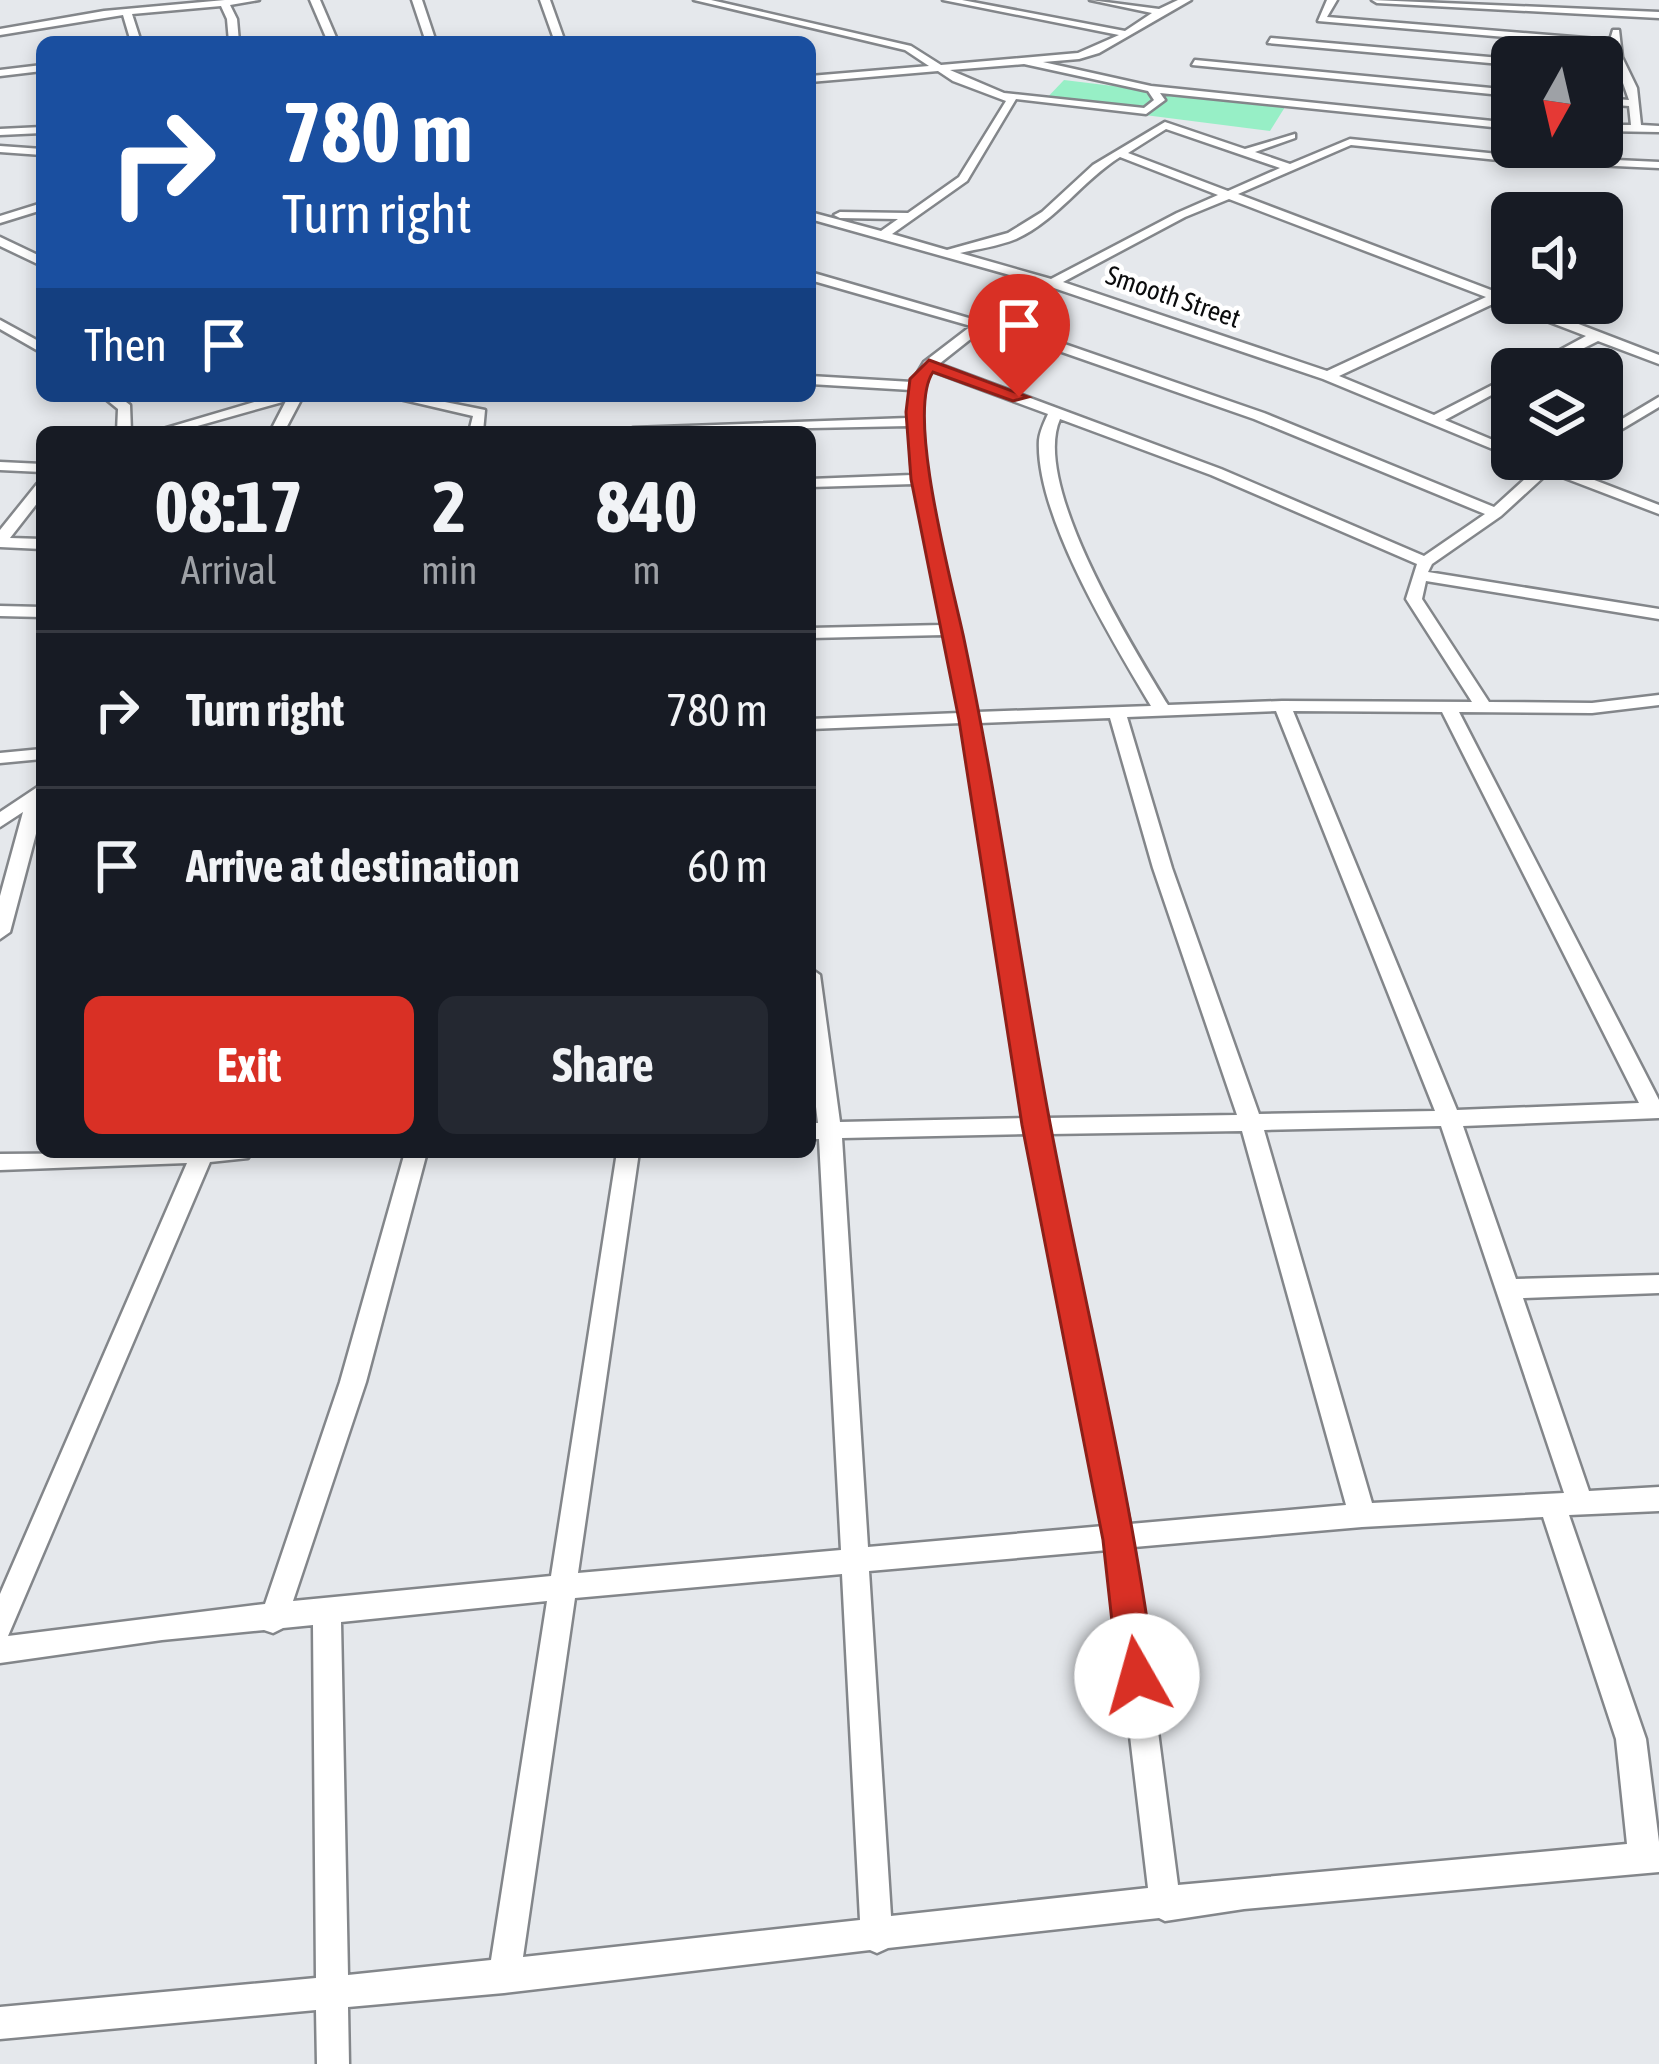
<!DOCTYPE html>
<style>
body{margin:0;font-family:"Asap Condensed",sans-serif;background:#242831;color:#f1f3f6;height:100vh;display:flex;flex-direction:column;font-size:45px;white-space:nowrap}
*{box-sizing:border-box;margin:0}
p{font-size:39px;color:#9ea1a6}
.icon{flex:none;width:66px;height:66px;fill:none;stroke:currentColor;stroke-width:2;stroke-linecap:round;stroke-linejoin:round}
.map{position:relative;flex:1;overflow:hidden}
.drawer{position:absolute;left:36px;top:426px;width:780px;height:732px;display:flex;flex-direction:column;background:#171b24;border-radius:18px;box-shadow:0 6px 18px #0003}
.drawer>*{flex:none}
.top-card{position:absolute;left:36px;top:36px;width:780px;height:366px;border-radius:18px;box-shadow:0 6px 18px #0003;background:#1a4fa0;color:#fff;overflow:hidden}
.needle{width:78px;rotate:188deg}
.tools{position:absolute;left:1491px;top:36px;display:grid;gap:24px}
.tools a{display:grid;place-items:center;width:132px;height:132px;border-radius:18px;background:#171b24;box-shadow:0 6px 18px #0003;font-size:60px}
.pin{position:absolute;display:grid;place-items:center;width:102px;height:102px;color:#fff;margin:-123px -51px;border-radius:50% 50% 50% 0;rotate:-45deg;box-shadow:0 0 12px #0007}
.pin .icon{rotate:45deg}
.me{position:absolute;width:132px;margin:-66px;rotate:353deg;stroke-linejoin:round;filter:drop-shadow(0 0 9px #0008)}
.turn{display:flex;align-items:center;gap:42px;height:252px;padding:0 48px;font-size:54px}
.turn .icon{width:156px;height:156px;stroke-width:2.5}
.turn b{display:block;font-size:84px;line-height:102px}
.then{display:flex;align-items:center;height:114px;padding:0 48px;background:#0003;gap:24px;font-size:45px}
.eta{display:flex;justify-content:space-evenly;align-items:center;height:204px;text-align:center}
.eta b{font-size:72px;font-weight:700;line-height:84px}
.cta{display:flex;gap:24px;margin-top:auto;padding:24px 48px}
.cta a{flex:1;height:138px;border-radius:18px;background:#d93025;color:#fff;font-size:48px;font-weight:700;line-height:138px;text-align:center}
.cta a+a{background:#242831;color:#f1f3f6}
ul{padding:0;list-style:none}
li{display:flex;align-items:center;gap:36px;height:156px;padding:0 48px;border-top:3px solid #363941}
li div{flex:1}
li b{display:block;font-size:45px}
li em{font-style:normal}
.map>svg:first-child{display:block}
</style>
<div class="map">
<svg width="1659" height="2064" viewBox="0 0 1659 2064">
<rect width="100%" height="100%" fill="#e5e8ec"/>
<polygon fill="#97efc6" points="1064,80 1285,107 1270,131 1043,102"/>
<g fill="none" stroke-linecap="round" stroke-linejoin="round">
<g stroke="#83868a" stroke-width="5">
<g id="minor">
<polygon points="225,0 259,0 230,5 237,19 239,42 229,42 227,19 221,6 132,14 141,42 131,42 123,15 0,35 0,29 104,11"/>
<polygon points="310,0 320,0 338,42 328,42"/>
<polygon points="412,0 422,0 436,42 426,42"/>
<polygon points="540,0 550,0 565,42 555,42"/>
<path d="M694 0H711L911 46 941 65 1078 53 1119 35 943 0H962L1125 31 1152 13 1090 0 1159 9 1178 0H1191L1099 53 1079 59 1043 62 1151 86 1512 123V129L1160 93 1165 100 1146 114 1016 99 967 181 892 234 947 250 1008 233 1042 212 1093 165 1165 122 1245 149 1295 134V138L1255 152 1290 164 1350 139 1508 155 1659 162V168L1508 161 1351 145 1238 194 1512 298V303H1524L1659 355V364L1598 341 1542 369H1525L1586 336 1497 302 1339 376 1434 415 1512 375V384L1445 420 1512 448V457L1323 379 1042 284 995 320 1264 413 1494 507 1537 468 1520 459H1540L1659 505V514L1549 472 1501 516 1432 564 1428 572 1659 609V619L1426 581 1422 599 1489 702 1592 703 1659 695V705L1592 713 1459 712 1659 1100V1118L1463 1126 1516 1279 1659 1275V1293L1523 1298 1589 1491 1659 1487V1511L1569 1515 1646 1739 1659 1842V1872L1244 1909 1165 1921 1159 1918 888 1948 877 1953 870 1950 504 1993 348 2007 349 2064H317L316 2010 0 2039V2007L316 1978 313 1625 283 1628 273 1633 264 1630 162 1640 0 1663V1594L187 1163 0 1170V1154L251 1152 248 1158 210 1162 8 1636 265 1604 340 1382 405 1152H427L366 1382 293 1601 551 1576 617 1152H639L578 1573 841 1550 819 1139H810V1123H818L810 1058V968L820 975 840 1122 1024 1118 962 723 810 729V719L960 713 944 635 810 638V628L942 625 914 484 810 487V479L912 475 909 426 626 432 633 428 908 418 911 390 810 384V376L912 382 924 362 971 326 810 280V272L979 321 1031 281 810 219V212L881 231 898 219 840 218 834 215 840 212 908 213 959 177 1006 101 953 81 938 71 810 82V76L929 66 905 50ZM1024 64 1148 91 1154 100 1144 108 1004 93 950 70ZM1166 129 1280 168 1228 191 1128 153ZM1120 157 1218 195 1177 213 1051 279 960 253C978 249 999 246 1016 239 1056 221 1083 180 1120 157ZM1229 199 1486 297 1327 371 1063 282 1185 217ZM987 326 1254 419 1485 514 1424 556 1221 469 939 364ZM932 371 1048 414C1044 423 1040 431 1039 440 1035 515 1113 642 1151 706L977 712C964 651 899 416 932 371ZM1060 419 1211 475 1417 564 1406 599 1472 702 1282 701 1168 705C1132 646 1031 484 1060 419ZM1276 711 1435 1111 1259 1114 1172 868 1127 717ZM1293 711 1442 712 1639 1103 1457 1110ZM1110 718 1153 868 1237 1115 1046 1118 979 723ZM1441 1126 1564 1493 1372 1503 1264 1130ZM1242 1131 1346 1505 1130 1524 1049 1134ZM1027 1134 1104 1526 868 1547 842 1138ZM1543 1517 1616 1739 1627 1844 1178 1885 1134 1547 1362 1527ZM1108 1550 1148 1888 891 1916 869 1571ZM842 1574 860 1920 523 1957 575 1598ZM547 1601 491 1960 348 1975 341 1622Z"/>
<polygon points="1327,0 1337,0 1327,17 1610,40 1613,30 1619,30 1622,57 1637,88 1641,125 1659,126 1659,132 1602,131 1602,125 1631,125 1629,106 1602,104 1602,98 1629,100 1610,46 1318,21"/>
<polygon points="1372,0 1659,12 1659,18 1377,3"/>
<polygon points="1271,38 1512,59 1512,65 1268,43"/>
<polygon points="1195,60 1512,90 1512,96 1192,65"/>
<polygon points="42,65 42,71 0,76 0,70"/>
<polygon points="42,127 42,133 0,135 0,129"/>
<polygon points="0,146 42,149 42,155 0,152"/>
<polygon points="42,203 42,210 0,223 0,216"/>
<polygon points="0,237 42,257 42,266 0,246"/>
<polygon points="0,320 42,343 42,353 0,329"/>
<polygon points="102,396 118,396 130,405 131,432 117,432 118,409"/>
<polygon points="275,396 303,396 284,432 270,432 286,401 176,432 153,432"/>
<polygon points="387,396 415,396 485,410 483,432 469,432 473,416"/>
<polygon points="1659,397 1659,407 1602,441 1602,431"/>
<polygon points="0,462 42,464 42,472 0,470"/>
<polygon points="42,483 42,497 10,538 42,539 42,549 0,547 0,530 37,484"/>
<polygon points="0,606 42,607 42,617 0,616"/>
<polygon points="42,749 42,759 0,763 0,753"/>
<polygon points="42,784 42,811 10,932 0,939 0,896 23,812 0,827 0,812"/>
</g>
</g>
<use href="#minor" fill="#fff" fill-rule="evenodd"/>
</g>
<path fill="#d93025" stroke="#8d1f18" stroke-width="3" d="M929 360 1028 397 1013 401 933 372C905 413 953 587 964 639 998 800 1020 962 1050 1123 1085 1308 1131 1489 1155 1676L1150 1689 1137 1694 1124 1689 1118 1676 1103 1540 1022 1125 959 720 911 479 906 412 910 379Z"/>
<g text-anchor="middle" stroke-width="9" stroke-linejoin="round" paint-order="stroke">
<g font-size="27" fill="#0b0c0d" stroke="#fff">
<text transform="translate(1173 297) rotate(19)" y="9">Smooth Street</text>
</g>
</g>
</svg>
<div class="tools">
<a><svg class="needle" viewBox="-14 -14 28 28"><path d="M0-13l5 13h-10z" fill="#e53935"/><path d="M0 13l5-13h-10z" fill="#9ea1a6"/></svg></a>
<a><svg class="icon" aria-label="sound" viewBox="0 0 24 24"><path d="M4 9h4l5-4v14l-5-4H4zM17 9q2 3 0 6"/></svg></a>
<a><svg class="icon" aria-label="layers" viewBox="0 0 24 24"><path d="M12 4l9 5-9 5-9-5zM3 14l9 5 9-5"/></svg></a>
</div>
<div class="pin" style="left:1019px;top:397px;background:#d93025"><svg class="icon" aria-label="arrive" viewBox="0 0 24 24"><path d="M6 21V4h12l-3 4 3 4H6"/></svg></div>
<svg class="me" style="left:1137px;top:1676px" viewBox="-20 -20 40 40"><circle r="19" fill="#fff"/><path d="M0-13L10 11 0 6-10 11z" fill="#d93025"/></svg>
<div class="top-card">
<div class="turn"><svg class="icon" aria-label="right" viewBox="0 0 24 24"><path d="M7 20v-9h11M14 6l5 5-5 5"/></svg><div><b>780 m</b>Turn right</div></div>
<div class="then">Then<svg class="icon" aria-label="arrive" viewBox="0 0 24 24"><path d="M6 21V4h12l-3 4 3 4H6"/></svg></div>
</div>
<section class="drawer">
<div class="eta">
<div><b>08:17</b><p>Arrival</p></div>
<div><b>2</b><p>min</p></div>
<div><b>840</b><p>m</p></div>
</div>
<ul>
<li><svg class="icon" aria-label="right" viewBox="0 0 24 24"><path d="M7 20v-9h11M14 6l5 5-5 5"/></svg><div><b>Turn right</b></div><em>780 m</em></li>
<li><svg class="icon" aria-label="arrive" viewBox="0 0 24 24"><path d="M6 21V4h12l-3 4 3 4H6"/></svg><div><b>Arrive at destination</b></div><em>60 m</em></li>
</ul>
<div class="cta"><a>Exit</a><a>Share</a></div>
</section>
</div>
